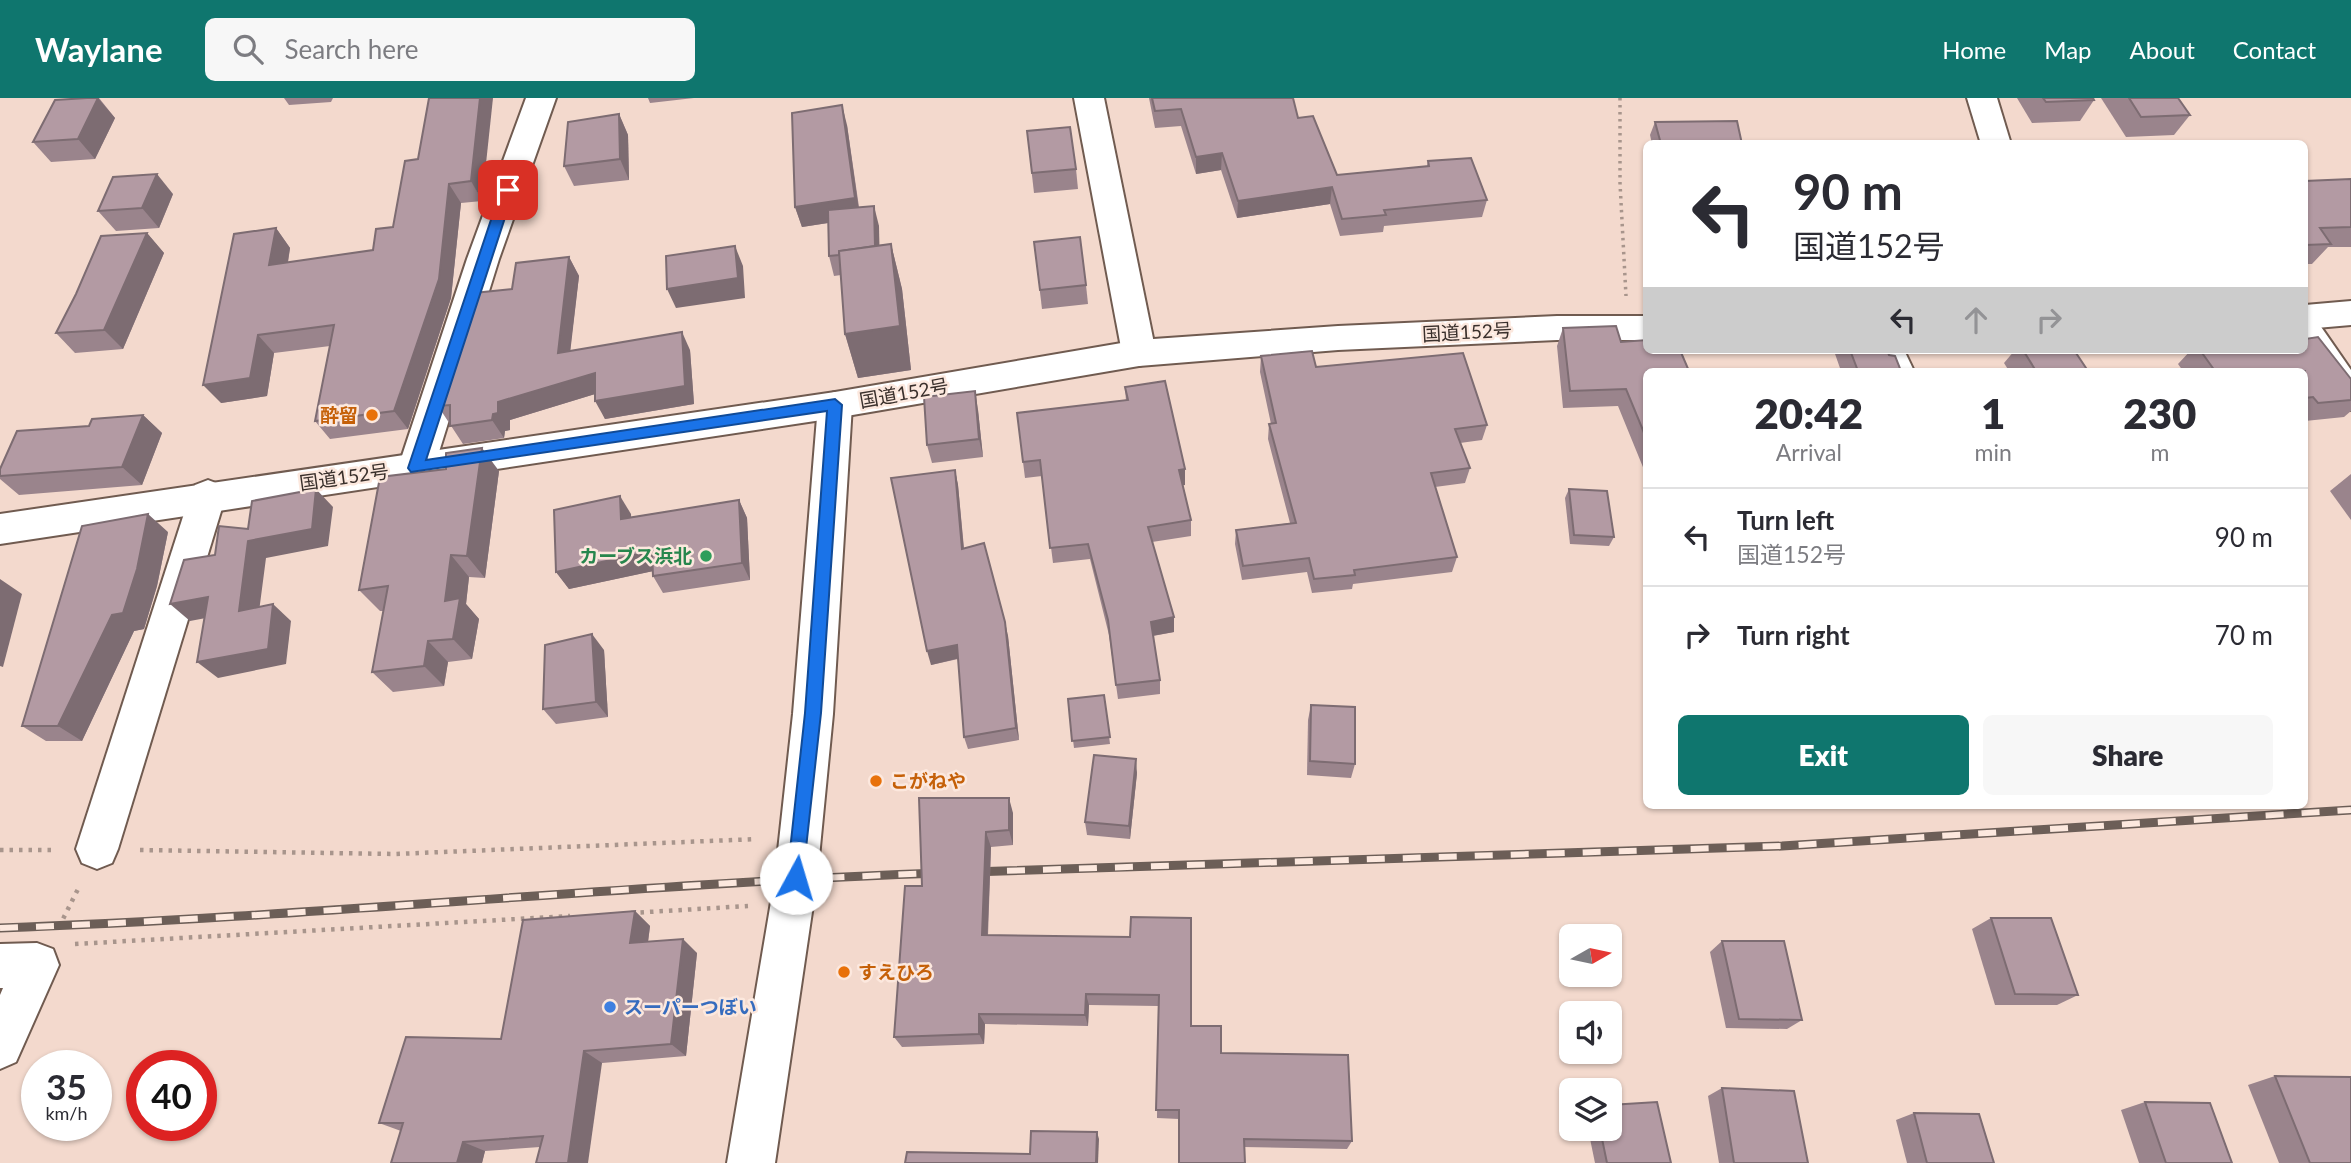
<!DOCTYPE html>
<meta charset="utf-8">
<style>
body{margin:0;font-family:Lato,"Noto Sans JP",sans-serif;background:#f7f7f7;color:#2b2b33;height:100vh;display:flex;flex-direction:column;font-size:26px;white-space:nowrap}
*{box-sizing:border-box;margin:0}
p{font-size:23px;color:#7c7c81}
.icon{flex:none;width:38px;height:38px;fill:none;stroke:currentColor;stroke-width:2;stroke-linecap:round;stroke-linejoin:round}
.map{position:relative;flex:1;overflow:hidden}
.details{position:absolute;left:1643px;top:270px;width:665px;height:441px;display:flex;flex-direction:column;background:#fff;border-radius:10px;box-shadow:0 2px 5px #0004}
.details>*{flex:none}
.top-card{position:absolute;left:1643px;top:42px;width:665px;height:214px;border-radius:10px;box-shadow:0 2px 5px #0004;background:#fff;color:#2b2b33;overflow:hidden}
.needle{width:46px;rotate:81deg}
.fabs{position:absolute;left:1559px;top:826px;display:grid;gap:14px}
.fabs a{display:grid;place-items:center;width:63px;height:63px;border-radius:10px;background:#fff;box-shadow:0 2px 5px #0004;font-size:35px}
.speed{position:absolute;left:21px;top:952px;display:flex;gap:14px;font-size:35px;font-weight:700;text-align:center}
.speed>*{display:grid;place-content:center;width:91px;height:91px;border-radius:50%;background:#fff;box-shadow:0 2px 5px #0004;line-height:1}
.speed small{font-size:18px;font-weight:400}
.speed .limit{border:10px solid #d22;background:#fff;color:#111}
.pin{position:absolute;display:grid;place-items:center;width:60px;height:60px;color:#fff;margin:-30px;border-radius:14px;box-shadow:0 4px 10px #0006}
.me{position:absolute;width:77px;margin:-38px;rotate:6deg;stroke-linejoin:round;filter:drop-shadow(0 0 5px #0008)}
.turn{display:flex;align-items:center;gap:24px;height:147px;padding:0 35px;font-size:32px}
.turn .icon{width:91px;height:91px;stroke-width:2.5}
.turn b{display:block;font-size:49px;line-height:60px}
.lanes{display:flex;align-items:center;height:66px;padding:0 35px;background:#0003;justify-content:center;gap:35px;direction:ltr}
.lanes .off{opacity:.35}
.eta{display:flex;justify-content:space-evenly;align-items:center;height:119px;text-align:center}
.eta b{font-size:42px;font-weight:800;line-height:49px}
.cta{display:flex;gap:14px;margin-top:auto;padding:14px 35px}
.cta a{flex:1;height:80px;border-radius:10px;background:#0f766e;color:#fff;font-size:28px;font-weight:800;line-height:80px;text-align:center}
.cta a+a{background:#f7f7f7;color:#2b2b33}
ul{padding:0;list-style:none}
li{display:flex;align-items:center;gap:21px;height:98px;padding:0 35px;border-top:2px solid #e1e1e2}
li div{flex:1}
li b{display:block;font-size:26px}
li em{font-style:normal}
header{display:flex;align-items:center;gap:42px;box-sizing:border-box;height:98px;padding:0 35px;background:#0f766e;color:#fff}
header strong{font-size:33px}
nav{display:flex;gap:38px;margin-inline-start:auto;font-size:24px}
.search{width:490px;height:63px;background:#f7f7f7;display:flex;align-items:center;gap:18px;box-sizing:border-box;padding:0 24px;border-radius:10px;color:#7c7c81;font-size:26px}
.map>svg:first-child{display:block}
</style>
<header>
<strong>Waylane</strong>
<div class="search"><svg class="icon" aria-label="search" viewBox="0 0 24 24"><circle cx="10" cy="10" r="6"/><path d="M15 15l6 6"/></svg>Search here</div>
<nav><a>Home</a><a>Map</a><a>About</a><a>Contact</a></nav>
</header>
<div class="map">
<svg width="2351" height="1065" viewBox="0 0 2351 1065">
<rect width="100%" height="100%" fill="#f3d9cd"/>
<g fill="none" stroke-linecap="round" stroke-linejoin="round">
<g stroke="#705b50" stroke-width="4">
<g id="minor">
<polygon points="526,0 556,0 499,161 434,370 429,380 416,384 403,380 398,370 467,161"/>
<polygon points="1074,0 1104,0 1156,255 1151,264 1139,268 1127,264 1122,255"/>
<polygon points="1967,0 1997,0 2011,46 1981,46"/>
<polygon points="2305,220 2317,223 2351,272 2351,312 2339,308 2301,252 2305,252"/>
<polygon points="1870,252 1904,252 1914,273 1880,273"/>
<polygon points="835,294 847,298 852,307 833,616 817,780 775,1065 727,1065 775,780 793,616 818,307 823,298"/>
<polygon points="208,382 221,387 226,397 118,751 112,765 97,771 82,765 76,751 190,397 195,387"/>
<polygon points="37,845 53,851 59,867 16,964 0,971 0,897 3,890 0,890 0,846"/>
</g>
</g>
<g stroke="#705b50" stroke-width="4">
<g id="highway">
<polygon points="2351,203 2351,227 2305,231 2305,207"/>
<polygon points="1557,218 1647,218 1647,242 1557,242 1338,252 1139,268 835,320 0,446 0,416 835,294 1139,242 1338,228"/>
</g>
</g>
<polyline stroke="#a8958c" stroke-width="3.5" stroke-dasharray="2.5 4.5" stroke-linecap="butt" points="1620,0 1620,85 1626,198"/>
<g stroke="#a8958c" stroke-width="4.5" stroke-dasharray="3.5 6" stroke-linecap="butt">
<polyline points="0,752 57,752"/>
<polyline points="140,752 395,756 757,741"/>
<polyline points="631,815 748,808"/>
<polyline points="59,829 80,787"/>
<polyline points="75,846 570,818"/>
</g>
<use href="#minor" fill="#fff" fill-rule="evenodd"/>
<use href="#highway" fill="#fff" fill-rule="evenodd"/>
<g stroke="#6c5e57" stroke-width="9">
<g id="rail">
<polyline points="971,774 1782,748 2351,712"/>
<path d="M0 830C314 819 626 786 940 775"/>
</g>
</g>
<use href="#rail" stroke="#fce8de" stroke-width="6" stroke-dasharray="18" stroke-linecap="butt"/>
</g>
<g fill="#9a848c">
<polygon points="87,0 99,0 115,20 95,61 51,64 33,44"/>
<polygon points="284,0 333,0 331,4 289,7"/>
<polygon points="429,0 482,103 461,105 451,200 408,331 330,341 315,323 330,248 274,255 267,298 221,305 276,130 290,150 288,165 373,152 393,129 418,61"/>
<polygon points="648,0 694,0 650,5"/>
<polygon points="1149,0 1293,0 1298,20 1337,77 1427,68 1428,63 1487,102 1482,119 1384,128 1383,134 1340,138 1330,106 1237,120 1221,72 1196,76 1181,28 1155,30"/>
<polygon points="2017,0 2093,0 2094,2 2080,23 2032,25"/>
<polygon points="2101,0 2178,0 2190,17 2174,37 2126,39"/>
<polygon points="619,16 628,37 629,82 574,88 564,68"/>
<polygon points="1655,24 1742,46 1652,46 1650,37"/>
<polygon points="847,27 859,109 879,128 879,147 891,146 902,191 911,272 858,280 845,236 841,177 834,178 829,158 828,125 802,129 795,109"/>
<polygon points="1027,33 1076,71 1078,91 1034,95"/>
<polygon points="1647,78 1647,113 1644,87"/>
<polygon points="2351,81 2351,149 2328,149 2312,166 2305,166 2305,83"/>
<polygon points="173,96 159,130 116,133 98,113"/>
<polygon points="147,135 164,155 123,251 75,255 56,235"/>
<polygon points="1034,144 1086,187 1088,206 1042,211"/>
<polygon points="569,159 579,178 570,252 690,252 694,306 605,321 595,296 510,322 510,332 505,333 504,340 463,346 438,308 512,191"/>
<polygon points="1563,230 1621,244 1647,273 1647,379 1618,308 1563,310 1557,248"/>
<polygon points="1834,252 1887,252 1901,273 1841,273 1834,253"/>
<polygon points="2015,252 2074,252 2088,273 2009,273 2004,265"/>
<polygon points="2191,252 2305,252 2351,281 2351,313 2344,319 2305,323 2305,273 2183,273 2178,266"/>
<polygon points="1261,258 1316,269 1487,327 1482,342 1460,345 1470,370 1465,385 1435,389 1457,459 1452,474 1353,486 1352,491 1312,495 1307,474 1242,482 1235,446 1236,432 1290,425 1268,341 1269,326 1271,326 1260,274"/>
<polygon points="1125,289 1185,371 1185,387 1183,387 1191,422 1191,438 1152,444 1174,534 1153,538 1160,582 1160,596 1118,601 1109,537 1090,461 1053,465 1042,378 1025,380 1023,364 1126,303"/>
<polygon points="978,312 983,359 932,365 927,347"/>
<polygon points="143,317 162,335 142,387 19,397 0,381 0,371 89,328"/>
<polygon points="955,372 958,387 964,450 1008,538 1019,642 968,651 964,639 958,561 931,567"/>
<polygon points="499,373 485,480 469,479 466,506 479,521 472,561 448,564 444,588 393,594 372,574 383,513 380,513 359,492"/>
<polygon points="2351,376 2351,422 2330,393"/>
<polygon points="1569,391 1614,439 1609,448 1570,446 1565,400"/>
<polygon points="739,402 747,420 750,482 663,495 653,478 653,473 569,491 556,474 631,416 631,419"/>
<polygon points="168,434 157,488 144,531 134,533 82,643 46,643 22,628"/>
<polygon points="604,552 608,619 556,626 543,611"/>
<polygon points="1104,597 1110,646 1074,650 1068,601"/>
<polygon points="1311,607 1355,666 1351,680 1307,677 1308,622"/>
<polygon points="1137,675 1130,741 1087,737 1085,724"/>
<polygon points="919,700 1013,715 1013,747 991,749 988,838 1130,839 1191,928 1221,955 1352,1043 1347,1051 1244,1049 1179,1021 1157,1020 1158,908 1089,907 1088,928 985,926 984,946 902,949 894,939 922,788"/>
<polygon points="635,813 650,828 648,844 697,855 686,958 602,965 540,1049 485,1053 482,1065 391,1065 401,1033 379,1025 501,941"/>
<polygon points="1991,820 2078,897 2057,907 1995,907 1972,831"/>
<polygon points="1722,843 1802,922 1787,931 1726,930 1710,854"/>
<polygon points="2275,978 2351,1065 2279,1065 2248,987"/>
<polygon points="1722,990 1808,1065 1719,1065 1708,998"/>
<polygon points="2145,1004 2232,1065 2139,1065 2121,1012"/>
<polygon points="1914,1015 1994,1065 1907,1065 1896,1022"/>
<polygon points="1588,1031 1610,1031 1671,1065 1595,1065"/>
</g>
<g fill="#7d6c72">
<polygon points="98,0 115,20 95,61 78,41"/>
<polygon points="480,0 493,0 482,103 471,83"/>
<polygon points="842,7 847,27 860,120 802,129 795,109"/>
<polygon points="619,16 628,37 629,82 620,61"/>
<polygon points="1222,55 1221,72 1196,76 1196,59"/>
<polygon points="157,76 173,96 159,130 142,110"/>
<polygon points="449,86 461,105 451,200 408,331 394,313"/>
<polygon points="1332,89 1330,106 1237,120 1238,103"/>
<polygon points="874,108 879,128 880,173 875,154"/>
<polygon points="276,130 290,150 284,186 269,167"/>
<polygon points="147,135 164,155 123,251 104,232"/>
<polygon points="891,146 902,191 911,272 858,280 845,236"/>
<polygon points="735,148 743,168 745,200 676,210 667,191"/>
<polygon points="569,159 579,178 568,273 558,255"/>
<polygon points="682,234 690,252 694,306 605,321 595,303"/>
<polygon points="258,237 274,255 267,298 221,305 203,287"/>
<polygon points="595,275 605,293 510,322 510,332 505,333 504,340 492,322 493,316 498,304"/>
<polygon points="975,293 978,312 983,359 979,341"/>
<polygon points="143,317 162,335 142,387 122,369"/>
<polygon points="482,350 499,373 485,480 467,458"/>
<polygon points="1185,371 1185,387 1179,388 1179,372"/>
<polygon points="955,372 958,387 965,465 962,451"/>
<polygon points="316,391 333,409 328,448 266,460 257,529 239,513 248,443"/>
<polygon points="620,398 631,416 632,438 621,421"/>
<polygon points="739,402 747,420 750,482 742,465"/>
<polygon points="148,416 168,434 157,488 144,531 134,533 82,643 58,628"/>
<polygon points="652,453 663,471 569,491 556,474"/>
<polygon points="451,457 469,479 466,506 479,521 472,561 453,541 445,503"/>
<polygon points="0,481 22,496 3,569 0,568"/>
<polygon points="208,499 227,516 190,523 170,506"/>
<polygon points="273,506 291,523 286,566 218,580 197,564"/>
<polygon points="1174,519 1174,534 1151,538 1151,524"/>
<polygon points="1005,524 1008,538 1019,642 1016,630"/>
<polygon points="592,536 604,552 608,619 596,604"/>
<polygon points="428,543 448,564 444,588 424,568"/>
<polygon points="957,547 960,560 931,567 927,553"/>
<polygon points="1136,661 1137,675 1130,741 1129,728"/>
<polygon points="1009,700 1013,715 1013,747 1009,732"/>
<polygon points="986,734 991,749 987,850 982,837"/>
<polygon points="635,813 650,828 646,859 630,845"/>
<polygon points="683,841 697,855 686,958 671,946"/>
<polygon points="1086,896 1089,907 1088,928 1085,917"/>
<polygon points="979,916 985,926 984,946 979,936"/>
<polygon points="584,953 602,965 588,1065 568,1065"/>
<polygon points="1097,1034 1099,1041 1098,1065 1096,1065"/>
<polygon points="463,1044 485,1053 482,1065 457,1065"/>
</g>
<g fill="#b39aa3" stroke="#7d6c72" stroke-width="2">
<polygon points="87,0 98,0 78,41 33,44 55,2"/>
<polygon points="429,0 480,0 471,83 449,86 439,181 394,313 315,323 334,227 258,237 250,280 203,287 234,136 276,130 269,167 373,152 376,131 393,129 405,63 418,61"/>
<polygon points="1152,0 1293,0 1298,20 1313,18 1337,77 1429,68 1428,63 1471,60 1487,102 1384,112 1386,117 1342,121 1332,89 1238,103 1222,55 1196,59 1181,11 1155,13"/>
<polygon points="2043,0 2093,0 2094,2 2046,4"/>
<polygon points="2129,0 2178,0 2190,17 2141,19"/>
<polygon points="842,7 855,100 795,109 792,15"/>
<polygon points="619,16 620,61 564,68 568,24"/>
<polygon points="1737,23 1742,46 1661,46 1655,24"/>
<polygon points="1070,29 1076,71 1032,75 1027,33"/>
<polygon points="157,76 142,110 98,113 113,79"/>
<polygon points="2351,81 2351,129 2320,130 2331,146 2305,147 2305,83"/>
<polygon points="874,108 875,148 839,153 839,157 829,158 828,112"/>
<polygon points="147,135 104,232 56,235 76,196 101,138"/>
<polygon points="1080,139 1086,187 1040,192 1034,144"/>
<polygon points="891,146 900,228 845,236 839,153"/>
<polygon points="735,148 738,180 667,191 666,158"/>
<polygon points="569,159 558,255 682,234 685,288 595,303 595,275 498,304 498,315 493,316 492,322 450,328 450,307 438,308 474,195 512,191 516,165"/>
<polygon points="1616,228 1621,244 1647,242 1647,252 1680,252 1689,273 1647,273 1647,342 1626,291 1570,293 1563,230"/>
<polygon points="2318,239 2351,281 2351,302 2318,305 2313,299 2305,300 2305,273 2215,273 2200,252 2305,252 2305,241"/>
<polygon points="1850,252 1887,252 1889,257 1895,258 1901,273 1858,273"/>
<polygon points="2023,252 2074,252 2088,273 2036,273"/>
<polygon points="1312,253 1316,269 1463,255 1487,327 1455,331 1470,370 1431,375 1457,459 1354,472 1355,477 1314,481 1309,460 1243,468 1236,432 1296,425 1269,326 1276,325 1261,258"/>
<polygon points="1165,283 1185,371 1179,372 1191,422 1148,429 1174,519 1151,524 1160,582 1116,587 1108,522 1088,446 1050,450 1040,362 1023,364 1017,315 1128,302 1125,289"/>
<polygon points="975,293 979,341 927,347 924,299"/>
<polygon points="143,317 122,369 0,378 0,371 17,333 89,328 92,321"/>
<polygon points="482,350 467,458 451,457 445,503 460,500 453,541 428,543 424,568 372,574 388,488 359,492 380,379 446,371 446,355"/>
<polygon points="955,372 962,451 984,445 1005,524 1016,630 964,639 957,547 927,553 891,380"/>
<polygon points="316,391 312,431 248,443 239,513 273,506 268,551 197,564 208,499 170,506 184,462 215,457 219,428 248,431 252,403"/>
<polygon points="1569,391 1607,393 1614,439 1574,437"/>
<polygon points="620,398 621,421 739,402 742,465 653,478 652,453 556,474 554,412"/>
<polygon points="148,416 137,471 123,515 112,517 58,628 22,628 82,428"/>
<polygon points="592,536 596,604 543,611 545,547"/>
<polygon points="1104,597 1110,639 1072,643 1068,601"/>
<polygon points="1311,607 1355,609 1355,666 1310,663"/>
<polygon points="1094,657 1136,661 1129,728 1085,724"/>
<polygon points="919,700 1009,700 1009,732 986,734 982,837 1130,839 1131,819 1191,820 1191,928 1221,928 1221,955 1348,957 1352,1043 1244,1041 1245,1065 1179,1065 1179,1012 1156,1012 1159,897 1086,896 1085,917 979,916 979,936 894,939 905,788 922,788"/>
<polygon points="635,813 630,845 683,841 671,946 584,953 568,1065 536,1065 543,1038 463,1044 457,1065 391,1065 403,1025 379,1025 406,939 501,941 523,822"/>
<polygon points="1991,820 2051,820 2078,897 2015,896"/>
<polygon points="1722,843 1784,843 1802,922 1739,921"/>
<polygon points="2275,978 2351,979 2351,1065 2310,1065"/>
<polygon points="1722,990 1794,993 1808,1065 1734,1065"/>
<polygon points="1657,1004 1671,1065 1607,1065 1600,1031 1610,1031 1610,1007"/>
<polygon points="2145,1004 2210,1005 2232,1065 2166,1065"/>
<polygon points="1914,1015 1979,1016 1994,1065 1927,1065"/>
<polygon points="1031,1033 1097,1034 1096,1065 905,1065 907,1054 1030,1056"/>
</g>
<polygon fill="#1a73e8" stroke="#114b97" stroke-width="2" points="508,87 514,92 426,362 835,301 842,307 821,615 802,786 796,788 789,786 787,780 805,615 827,313 411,374 408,370 501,92"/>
<g fill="#e8710a" stroke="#fce8de" stroke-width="2.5">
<circle cx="372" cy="317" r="7"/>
<circle cx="876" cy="683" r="7"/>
<circle cx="844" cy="874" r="7"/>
</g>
<circle fill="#2e9e5b" stroke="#fce8de" stroke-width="2.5" cx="706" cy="458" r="7"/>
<circle fill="#3f7fe0" stroke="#fce8de" stroke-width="2.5" cx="610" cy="909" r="7"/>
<g text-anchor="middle" stroke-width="5" stroke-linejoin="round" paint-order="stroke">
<g font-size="19" fill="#3a302c" stroke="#fce8de">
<text transform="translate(1467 234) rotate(-3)" y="7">国道152号</text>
<text transform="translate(904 295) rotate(-10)" y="7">国道152号</text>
<text transform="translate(344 379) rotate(-8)" y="7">国道152号</text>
</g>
<g font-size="19" font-weight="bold" fill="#c56008" stroke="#fce8de" text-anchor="start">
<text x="358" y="324" text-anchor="end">酔留</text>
<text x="890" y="690">こがねや</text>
<text x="858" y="881">すえひろ</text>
</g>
<g font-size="19" font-weight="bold" fill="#27864d" stroke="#fce8de" text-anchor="end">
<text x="692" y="465">カーブス浜北</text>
</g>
<g font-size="19" font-weight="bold" fill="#366cbe" stroke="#fce8de" text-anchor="start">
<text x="624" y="916">スーパーつぼい</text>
</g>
</g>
</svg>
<div class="fabs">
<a><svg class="needle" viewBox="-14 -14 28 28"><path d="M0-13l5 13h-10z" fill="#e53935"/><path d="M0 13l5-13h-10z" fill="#7c7c81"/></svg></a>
<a><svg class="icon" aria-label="sound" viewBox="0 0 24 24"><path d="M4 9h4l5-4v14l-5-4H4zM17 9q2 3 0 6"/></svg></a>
<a><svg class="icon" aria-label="layers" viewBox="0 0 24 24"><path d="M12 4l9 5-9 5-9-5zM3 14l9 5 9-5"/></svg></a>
</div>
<div class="speed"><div>35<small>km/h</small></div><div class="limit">40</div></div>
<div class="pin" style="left:508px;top:92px;background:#d93025"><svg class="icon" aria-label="arrive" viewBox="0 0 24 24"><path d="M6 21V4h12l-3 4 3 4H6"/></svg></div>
<svg class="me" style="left:796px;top:780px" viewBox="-20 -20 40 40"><circle r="19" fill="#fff"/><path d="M0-13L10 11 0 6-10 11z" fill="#1a73e8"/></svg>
<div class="top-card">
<div class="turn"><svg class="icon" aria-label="left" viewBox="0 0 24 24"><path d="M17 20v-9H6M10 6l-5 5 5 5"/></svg><div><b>90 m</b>国道152号</div></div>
<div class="lanes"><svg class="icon" aria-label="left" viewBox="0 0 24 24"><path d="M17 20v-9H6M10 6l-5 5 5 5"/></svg><svg class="icon off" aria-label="ahead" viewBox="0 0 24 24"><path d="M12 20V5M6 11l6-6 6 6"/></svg><svg class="icon off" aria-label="right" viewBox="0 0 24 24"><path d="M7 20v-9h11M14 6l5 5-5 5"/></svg></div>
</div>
<section class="details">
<div class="eta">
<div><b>20:42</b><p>Arrival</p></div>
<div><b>1</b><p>min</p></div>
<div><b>230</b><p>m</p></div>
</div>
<ul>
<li><svg class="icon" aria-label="left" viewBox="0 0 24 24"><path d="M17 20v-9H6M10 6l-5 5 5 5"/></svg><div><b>Turn left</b><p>国道152号</p></div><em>90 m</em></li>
<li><svg class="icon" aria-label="right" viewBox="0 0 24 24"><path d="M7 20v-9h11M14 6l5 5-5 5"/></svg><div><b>Turn right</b></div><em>70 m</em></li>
</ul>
<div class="cta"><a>Exit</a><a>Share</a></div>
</section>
</div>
